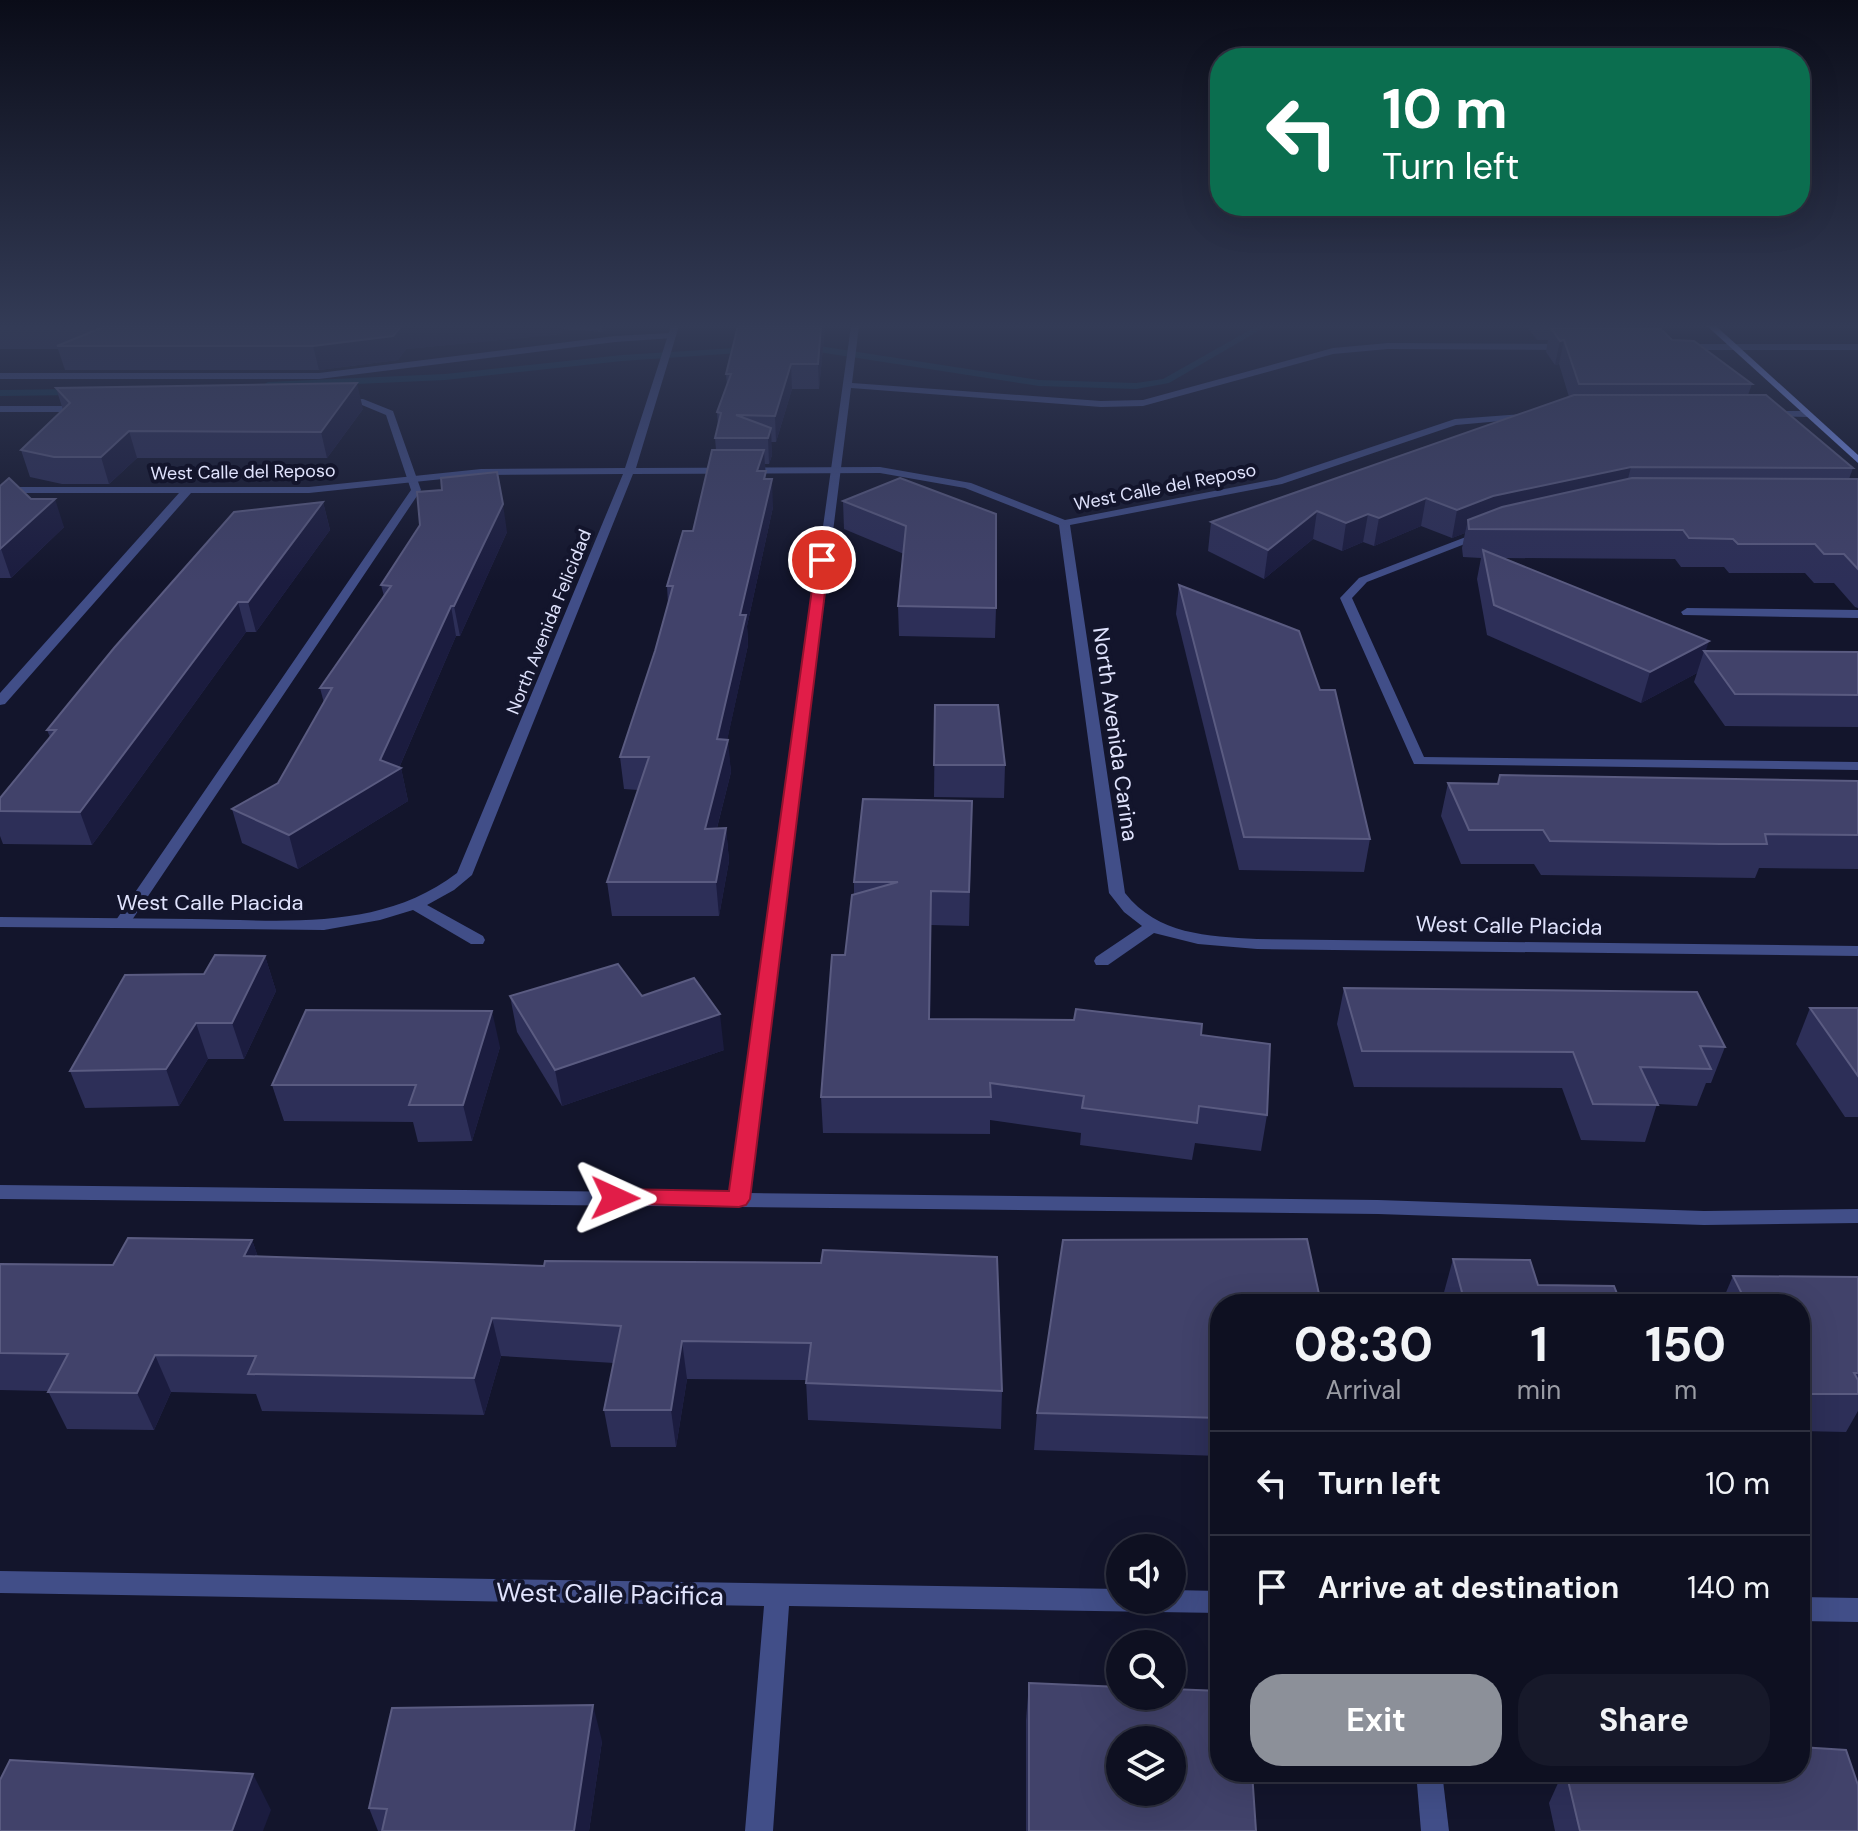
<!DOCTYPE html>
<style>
body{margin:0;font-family:"DM Sans",sans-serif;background:#17192a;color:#f1f3f6;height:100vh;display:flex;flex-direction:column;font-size:30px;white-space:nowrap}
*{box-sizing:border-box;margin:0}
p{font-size:26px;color:#9b9da5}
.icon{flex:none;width:44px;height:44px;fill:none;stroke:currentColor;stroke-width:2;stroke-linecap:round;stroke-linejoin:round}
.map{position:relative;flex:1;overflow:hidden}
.drawer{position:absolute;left:1210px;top:1294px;width:600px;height:488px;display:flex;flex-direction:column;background:#0e1021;border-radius:32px;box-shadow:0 8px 32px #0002,0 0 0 2px #2e303f}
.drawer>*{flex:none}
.top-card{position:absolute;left:1210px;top:48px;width:600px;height:168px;border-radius:32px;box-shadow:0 8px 32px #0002,0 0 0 2px #2e303f;background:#0b6e4f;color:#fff;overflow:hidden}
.fabs{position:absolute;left:1106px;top:1534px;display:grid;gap:16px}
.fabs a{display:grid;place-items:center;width:80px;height:80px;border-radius:50%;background:#0e1021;box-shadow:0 8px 32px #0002,0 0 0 2px #2e303f;font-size:40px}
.pin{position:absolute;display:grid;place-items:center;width:68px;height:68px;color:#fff;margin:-34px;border:4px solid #fff;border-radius:50%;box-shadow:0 2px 8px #0007}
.me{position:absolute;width:88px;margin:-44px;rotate:91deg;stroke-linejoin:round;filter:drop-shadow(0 0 6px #0008)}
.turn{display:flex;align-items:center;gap:28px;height:168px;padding:0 40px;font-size:36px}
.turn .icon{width:104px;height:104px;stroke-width:2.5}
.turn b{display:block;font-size:56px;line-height:68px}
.eta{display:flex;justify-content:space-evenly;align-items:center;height:136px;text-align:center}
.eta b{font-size:48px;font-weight:700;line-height:56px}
.cta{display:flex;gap:16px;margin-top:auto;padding:16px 40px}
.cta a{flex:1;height:92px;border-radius:32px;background:#8c9099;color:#fff;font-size:32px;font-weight:700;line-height:92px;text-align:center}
.cta a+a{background:#17192a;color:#f1f3f6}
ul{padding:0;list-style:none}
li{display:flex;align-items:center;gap:24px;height:104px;padding:0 40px;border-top:2px solid #2e303f}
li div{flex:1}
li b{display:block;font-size:30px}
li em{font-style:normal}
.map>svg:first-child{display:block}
</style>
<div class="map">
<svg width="1858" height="1831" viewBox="0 0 1858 1831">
<rect width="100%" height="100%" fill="#13152c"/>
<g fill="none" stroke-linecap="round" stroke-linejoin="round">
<g fill="#0f314a" fill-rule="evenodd">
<polygon points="1257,326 1267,326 1169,383 1136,389 1039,386 799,349 803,346 819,346 1039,380 1136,383 1163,379"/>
<polygon points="751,347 754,348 754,352 622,361 445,380 268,388 263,385 268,382 445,374 622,355"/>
<polygon points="0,390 77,389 82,392 77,395 0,396"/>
</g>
<g fill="#414e88" fill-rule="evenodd">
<polygon points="851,326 859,326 852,383 1101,401 1143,400 1333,348 1388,343 1569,344 1573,347 1569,350 1388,349 1333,354 1143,406 1101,407 851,388 750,1193 1378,1200 1704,1211 1858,1209 1858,1223 1704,1225 1378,1214 0,1199 0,1185 730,1193"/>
<polygon points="670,333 674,336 673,338 615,342 319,379 0,379 0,373 319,373 615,336"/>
<polygon points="1858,344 1858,350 1684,350 1680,347 1684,344"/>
<polygon points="340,399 363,399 393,411 421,490 128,926 116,926 114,923 411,490 386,415 362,405 337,404 335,402"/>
<polygon points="0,406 84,406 89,409 84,412 0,412"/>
<polygon points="1484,530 1488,531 1488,535 1367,582 1352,598 1424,757 1858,762 1858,770 1414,764 1340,598 1359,578"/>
<polygon points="1416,1772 1442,1772 1449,1831 1421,1831"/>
</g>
<g fill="#414e88" fill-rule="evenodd">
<path d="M671 326H679L636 468 880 467 971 483 1065 520 1276 479 1455 419 1538 413V417L1535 418 1456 425 1282 484 1070 525 1125 893C1158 935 1207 936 1257 939L1858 946V956L1257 949 1198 944 1154 933 1108 965H1096L1094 961 1096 957 1142 926 1124 912 1109 893 1059 525 965 488 880 473 633 474 472 875 454 890 427 905 483 936 485 940 483 944H471L413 910 380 920 324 930 0 927V917C64 918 127 918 191 919 282 920 380 932 457 873L623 474 481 475 309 493H191L5 704 0 705V693L179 493H0V487H309L481 469 625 468Z"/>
<polygon points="1770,411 1807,411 1812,414 1807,417 1767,416 1765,414"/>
<polygon points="1687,608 1858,610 1858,618 1683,615 1681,612"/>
<polygon points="0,1571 1120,1589 1120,1600 1172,1600 1172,1590 1220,1591 1220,1613 789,1606 773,1831 745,1831 764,1606 0,1593"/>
<polygon points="1800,1597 1858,1598 1858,1622 1800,1621"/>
</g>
<polygon fill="#7c95f8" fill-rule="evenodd" points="1707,326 1716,326 1858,455 1858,463"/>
</g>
<g fill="#2d2f58">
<polygon points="0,326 609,326 603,332 561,329 562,334 406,349 398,360 319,370 65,370 58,349 0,349"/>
<polygon points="825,326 819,389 792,389 776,442 771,442 772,455 769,464 765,464 766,479 773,507 747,626 748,645 727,740 731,772 717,828 726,828 729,861 719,916 612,916 607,882 638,790 624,789 620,757 655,651 668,604 667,586 693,531 716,450 715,438 718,426 717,412 727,386 726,374"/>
<polygon points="1527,326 1647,326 1646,329 1672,340 1752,384 1748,395 1853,468 1849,479 1858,479 1858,608 1855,607 1834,583 1814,583 1805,573 1729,573 1724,567 1681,567 1675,559 1503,558 1706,651 1858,652 1858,727 1725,726 1694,682 1697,673 1641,703 1487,635 1477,579 1481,558 1463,557 1462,548 1465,533 1452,538 1421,526 1374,546 1363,542 1342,551 1313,539 1264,579 1208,551 1211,522 1569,397 1559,364 1555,365 1546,352 1548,340 1537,340"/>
<polygon points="56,388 363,409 327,458 137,458 109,484 62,484 30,477 21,450 63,410"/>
<polygon points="900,478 996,608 995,638 899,636 898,606 904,554 844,529 843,501"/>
<polygon points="0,486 31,499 64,527 11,578 0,578"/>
<polygon points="323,502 330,530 256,632 246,632 92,845 3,844 0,836 0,798 50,737 47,730"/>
<polygon points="420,525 507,532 460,636 456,636 399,768 401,768 408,801 298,869 242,843 232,809 278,783 324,703 320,688 384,596 381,585"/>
<polygon points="1179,585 1370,839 1364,872 1239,870 1176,614"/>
<polygon points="935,705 1005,765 1004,798 934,797"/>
<polygon points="1858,781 1858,869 1759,868 1755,878 1541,875 1534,864 1461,864 1441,816 1448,783"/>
<polygon points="972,801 969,926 931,925 930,1019 1201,1035 1267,1115 1261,1151 1195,1143 1192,1160 1080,1145 1081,1133 990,1120 990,1134 823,1133 821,1097 845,955 854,894 854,882"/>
<polygon points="265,956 276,991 244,1059 208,1059 179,1106 85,1108 70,1071 204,974"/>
<polygon points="1344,988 1725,1047 1711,1083 1706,1083 1697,1106 1657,1104 1645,1142 1581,1140 1562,1088 1354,1087 1337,1024"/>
<polygon points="510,996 642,996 724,1050 562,1106 517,1032"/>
<polygon points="1810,1008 1858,1008 1858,1117 1845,1117 1796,1044"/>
<polygon points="500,1047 472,1141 418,1142 413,1122 284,1121 272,1085"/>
<polygon points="1307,1239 1319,1294 1443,1296 1453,1259 1530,1260 1538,1285 1614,1286 1621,1304 1220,1304 1220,1456 1034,1450 1037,1413 1063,1240"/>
<polygon points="252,1240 258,1257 544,1266 1002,1391 1001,1429 808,1420 806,1380 687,1379 676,1447 611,1447 604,1410 614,1363 501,1356 484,1415 262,1411 256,1394 171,1392 154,1430 67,1429 48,1391 0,1390 0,1264 113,1265"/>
<polygon points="1733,1276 1858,1277 1858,1411 1846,1432 1800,1431 1800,1304 1721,1304"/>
<polygon points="1029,1683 1256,1831 1026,1831 1026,1720"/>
<polygon points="602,1741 589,1831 378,1831 369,1808"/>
<polygon points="1563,1772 1800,1772 1858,1831 1555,1831 1549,1803"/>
</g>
<g fill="#1b1c3f">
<polygon points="401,326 561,326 562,334 406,349 398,360 319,370 313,346"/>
<polygon points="602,326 609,326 603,332"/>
<polygon points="821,326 825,326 819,389 818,364"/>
<polygon points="1564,340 1559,364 1555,365 1560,341"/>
<polygon points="791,364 792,389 776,442 775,416"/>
<polygon points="357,383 363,409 327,458 321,432"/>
<polygon points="771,428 772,455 769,464 768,438"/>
<polygon points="129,431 137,458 109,484 101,457"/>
<polygon points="764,450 767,498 772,479 773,507 747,626 748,645 723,759 728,740 731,772 708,863 705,829 717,739 740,615 757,471"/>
<polygon points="1631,467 1624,494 1468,520 1465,533 1452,538 1457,510 1493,496"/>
<polygon points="1426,498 1421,526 1374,546 1379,518"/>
<polygon points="55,499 64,527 11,578 1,549"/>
<polygon points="323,502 330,530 256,632 248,602"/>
<polygon points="503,504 507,532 460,636 454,606"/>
<polygon points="1317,511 1313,539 1264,579 1268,550"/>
<polygon points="1368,514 1363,542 1342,551 1346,523"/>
<polygon points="238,602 246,632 92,845 80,812"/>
<polygon points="451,606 456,636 398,770 401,768 408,801 298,869 289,835 380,760"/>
<polygon points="1709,641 1705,653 1704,651 1697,673 1641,703 1650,672"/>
<polygon points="726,828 729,861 719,916 716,882"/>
<polygon points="265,956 276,991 244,1059 232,1023"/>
<polygon points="492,1011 500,1047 472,1141 463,1105"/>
<polygon points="720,1014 724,1050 562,1106 555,1070"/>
<polygon points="196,1023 208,1059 179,1106 166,1069"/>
<polygon points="252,1240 265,1277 244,1256"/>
<polygon points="492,1318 501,1356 484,1415 474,1378"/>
<polygon points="682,1341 687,1379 676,1447 671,1410"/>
<polygon points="155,1355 171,1392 154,1430 137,1393"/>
<polygon points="593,1705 602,1741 589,1831 574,1831"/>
<polygon points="253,1774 271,1810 263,1831 232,1831"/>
</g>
<g fill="#41426a" stroke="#5a5b81" stroke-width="2" fill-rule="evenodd">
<polygon points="106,326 401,326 393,336 313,346 57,346"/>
<polygon points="738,326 821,326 818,364 791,364 775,416 736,415 771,428 768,438 715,438 721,413 717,412 731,374 726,374"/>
<polygon points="1551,328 1661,329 1672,340 1694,341 1752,384 1579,384 1564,340 1560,341"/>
<polygon points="357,383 321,432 129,431 101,457 54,457 21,450 70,403 56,388"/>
<polygon points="1574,395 1766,395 1853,468 1631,467 1493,496 1457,510 1426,498 1379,518 1368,514 1346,523 1317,511 1268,550 1211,522"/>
<polygon points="712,450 764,450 757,471 766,471 764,479 772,479 740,615 746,615 717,739 728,740 705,829 726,828 716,882 607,882 649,757 620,757 655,651 673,586 667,586 683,531 693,531"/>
<polygon points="497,472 503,504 454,606 451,606 380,760 401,768 289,835 232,809 278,783 332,688 320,688 391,586 381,585 420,525 417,492 442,490 441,478"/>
<polygon points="9,478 31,499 55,499 0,549 0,486"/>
<polygon points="900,478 996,514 996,608 898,606 906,526 843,501"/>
<polygon points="1632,478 1858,479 1858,569 1844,554 1824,554 1815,544 1738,544 1733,539 1689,538 1683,530 1469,529 1468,520 1502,507"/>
<polygon points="323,502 248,602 238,602 80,812 0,811 0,798 56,730 47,730 114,648 234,512"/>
<polygon points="1483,550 1709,641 1650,672 1494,605"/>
<polygon points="1179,585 1299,631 1320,690 1335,690 1370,839 1244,837"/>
<polygon points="1704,651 1858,652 1858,695 1735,694"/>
<polygon points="935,705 998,705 1005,765 934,765"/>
<polygon points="1500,775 1858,781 1858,835 1765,834 1767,844 1720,844 1550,841 1543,830 1469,830 1448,783 1498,784"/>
<polygon points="863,799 972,801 969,892 931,891 929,1019 1074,1020 1076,1009 1202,1024 1201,1035 1270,1044 1267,1115 1199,1106 1197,1123 1082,1108 1084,1096 990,1083 991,1097 821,1097 832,955 845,955 852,895 898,882 854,882"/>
<polygon points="215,955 265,956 232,1023 196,1023 166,1069 70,1071 125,975 204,974"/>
<polygon points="618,964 642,996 694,978 720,1014 555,1070 510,996"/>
<polygon points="1344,988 1697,992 1725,1047 1700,1046 1711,1069 1640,1067 1658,1105 1593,1104 1573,1052 1362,1051"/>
<polygon points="1810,1008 1858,1008 1858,1076"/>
<polygon points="306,1010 492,1011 463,1105 409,1105 416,1085 272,1085"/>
<polygon points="128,1238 252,1240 244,1256 544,1266 545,1261 821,1263 823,1250 997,1257 1002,1391 806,1383 811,1343 682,1341 671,1410 604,1410 621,1326 492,1318 474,1378 248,1374 256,1356 155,1355 137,1393 48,1392 68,1354 0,1353 0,1264 113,1265"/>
<polygon points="1307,1239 1319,1294 1463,1296 1453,1259 1530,1260 1538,1285 1614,1286 1621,1304 1220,1304 1220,1418 1037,1413 1063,1240"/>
<polygon points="1733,1276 1858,1277 1858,1373 1854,1373 1858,1380 1858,1394 1800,1394 1800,1304 1747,1304"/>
<path d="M1029 1683 1120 1687V1696H1172V1689L1220 1691V1772H1252L1256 1831H1029ZM1120 1740H1172V1792H1120Z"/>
<polygon points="593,1705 574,1831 382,1831 387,1809 369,1808 392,1708"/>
<polygon points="1800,1747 1846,1750 1858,1785 1858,1831 1580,1831 1566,1772 1800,1772"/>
<polygon points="10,1760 253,1774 232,1831 0,1831 0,1780"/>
</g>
<linearGradient id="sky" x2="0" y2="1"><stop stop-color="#0a0c18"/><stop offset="0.56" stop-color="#333b56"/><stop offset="1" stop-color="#333b56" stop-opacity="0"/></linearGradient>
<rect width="1858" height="582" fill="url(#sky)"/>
<polygon fill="#e11d48" stroke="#92132f" stroke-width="2" points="822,556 829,560 750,1199 746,1205 739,1207 607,1203 604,1198 607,1192 615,1189 729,1191 816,560"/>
<g text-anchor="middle" stroke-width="8" stroke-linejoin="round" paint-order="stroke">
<g font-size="18" fill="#e0e3fd" stroke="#13152c">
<text transform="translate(243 472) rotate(-1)" y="6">West Calle del Reposo</text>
<text transform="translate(1165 487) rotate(-11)" y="6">West Calle del Reposo</text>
<text transform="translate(549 622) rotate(-68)" y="6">North Avenida Felicidad</text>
</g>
<g font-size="22" fill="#e0e3fd" stroke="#13152c">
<text transform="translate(1116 734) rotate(82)" y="8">North Avenida Carina</text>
<text x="210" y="910">West Calle Placida</text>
<text transform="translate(1509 925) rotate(1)" y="8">West Calle Placida</text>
</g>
<g font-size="26" fill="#e0e3fd" stroke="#13152c">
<text transform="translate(610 1594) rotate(1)" y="9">West Calle Pacifica</text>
</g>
</g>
</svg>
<div class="fabs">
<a><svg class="icon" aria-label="sound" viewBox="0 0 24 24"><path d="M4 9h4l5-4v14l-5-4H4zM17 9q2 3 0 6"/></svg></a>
<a><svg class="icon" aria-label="search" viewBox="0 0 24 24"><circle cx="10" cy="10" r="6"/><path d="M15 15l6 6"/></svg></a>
<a><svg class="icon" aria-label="layers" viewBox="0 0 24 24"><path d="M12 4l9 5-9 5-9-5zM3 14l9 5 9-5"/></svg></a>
</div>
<div class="pin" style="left:822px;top:560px;background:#d93025"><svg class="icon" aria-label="arrive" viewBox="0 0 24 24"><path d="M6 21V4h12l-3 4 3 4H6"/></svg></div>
<svg class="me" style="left:615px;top:1198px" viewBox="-20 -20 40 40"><path d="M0-17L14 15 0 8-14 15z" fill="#e11d48" stroke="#fff" stroke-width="4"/></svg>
<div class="top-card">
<div class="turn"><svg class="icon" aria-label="left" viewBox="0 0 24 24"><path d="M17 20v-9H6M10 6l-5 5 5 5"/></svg><div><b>10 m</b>Turn left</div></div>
</div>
<section class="drawer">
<div class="eta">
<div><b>08:30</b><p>Arrival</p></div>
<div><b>1</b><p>min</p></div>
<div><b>150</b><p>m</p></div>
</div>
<ul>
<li><svg class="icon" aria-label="left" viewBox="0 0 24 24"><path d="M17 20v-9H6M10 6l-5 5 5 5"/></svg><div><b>Turn left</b></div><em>10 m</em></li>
<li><svg class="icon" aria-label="arrive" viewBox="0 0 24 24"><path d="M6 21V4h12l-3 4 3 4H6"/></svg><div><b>Arrive at destination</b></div><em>140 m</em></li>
</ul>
<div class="cta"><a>Exit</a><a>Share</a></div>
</section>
</div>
